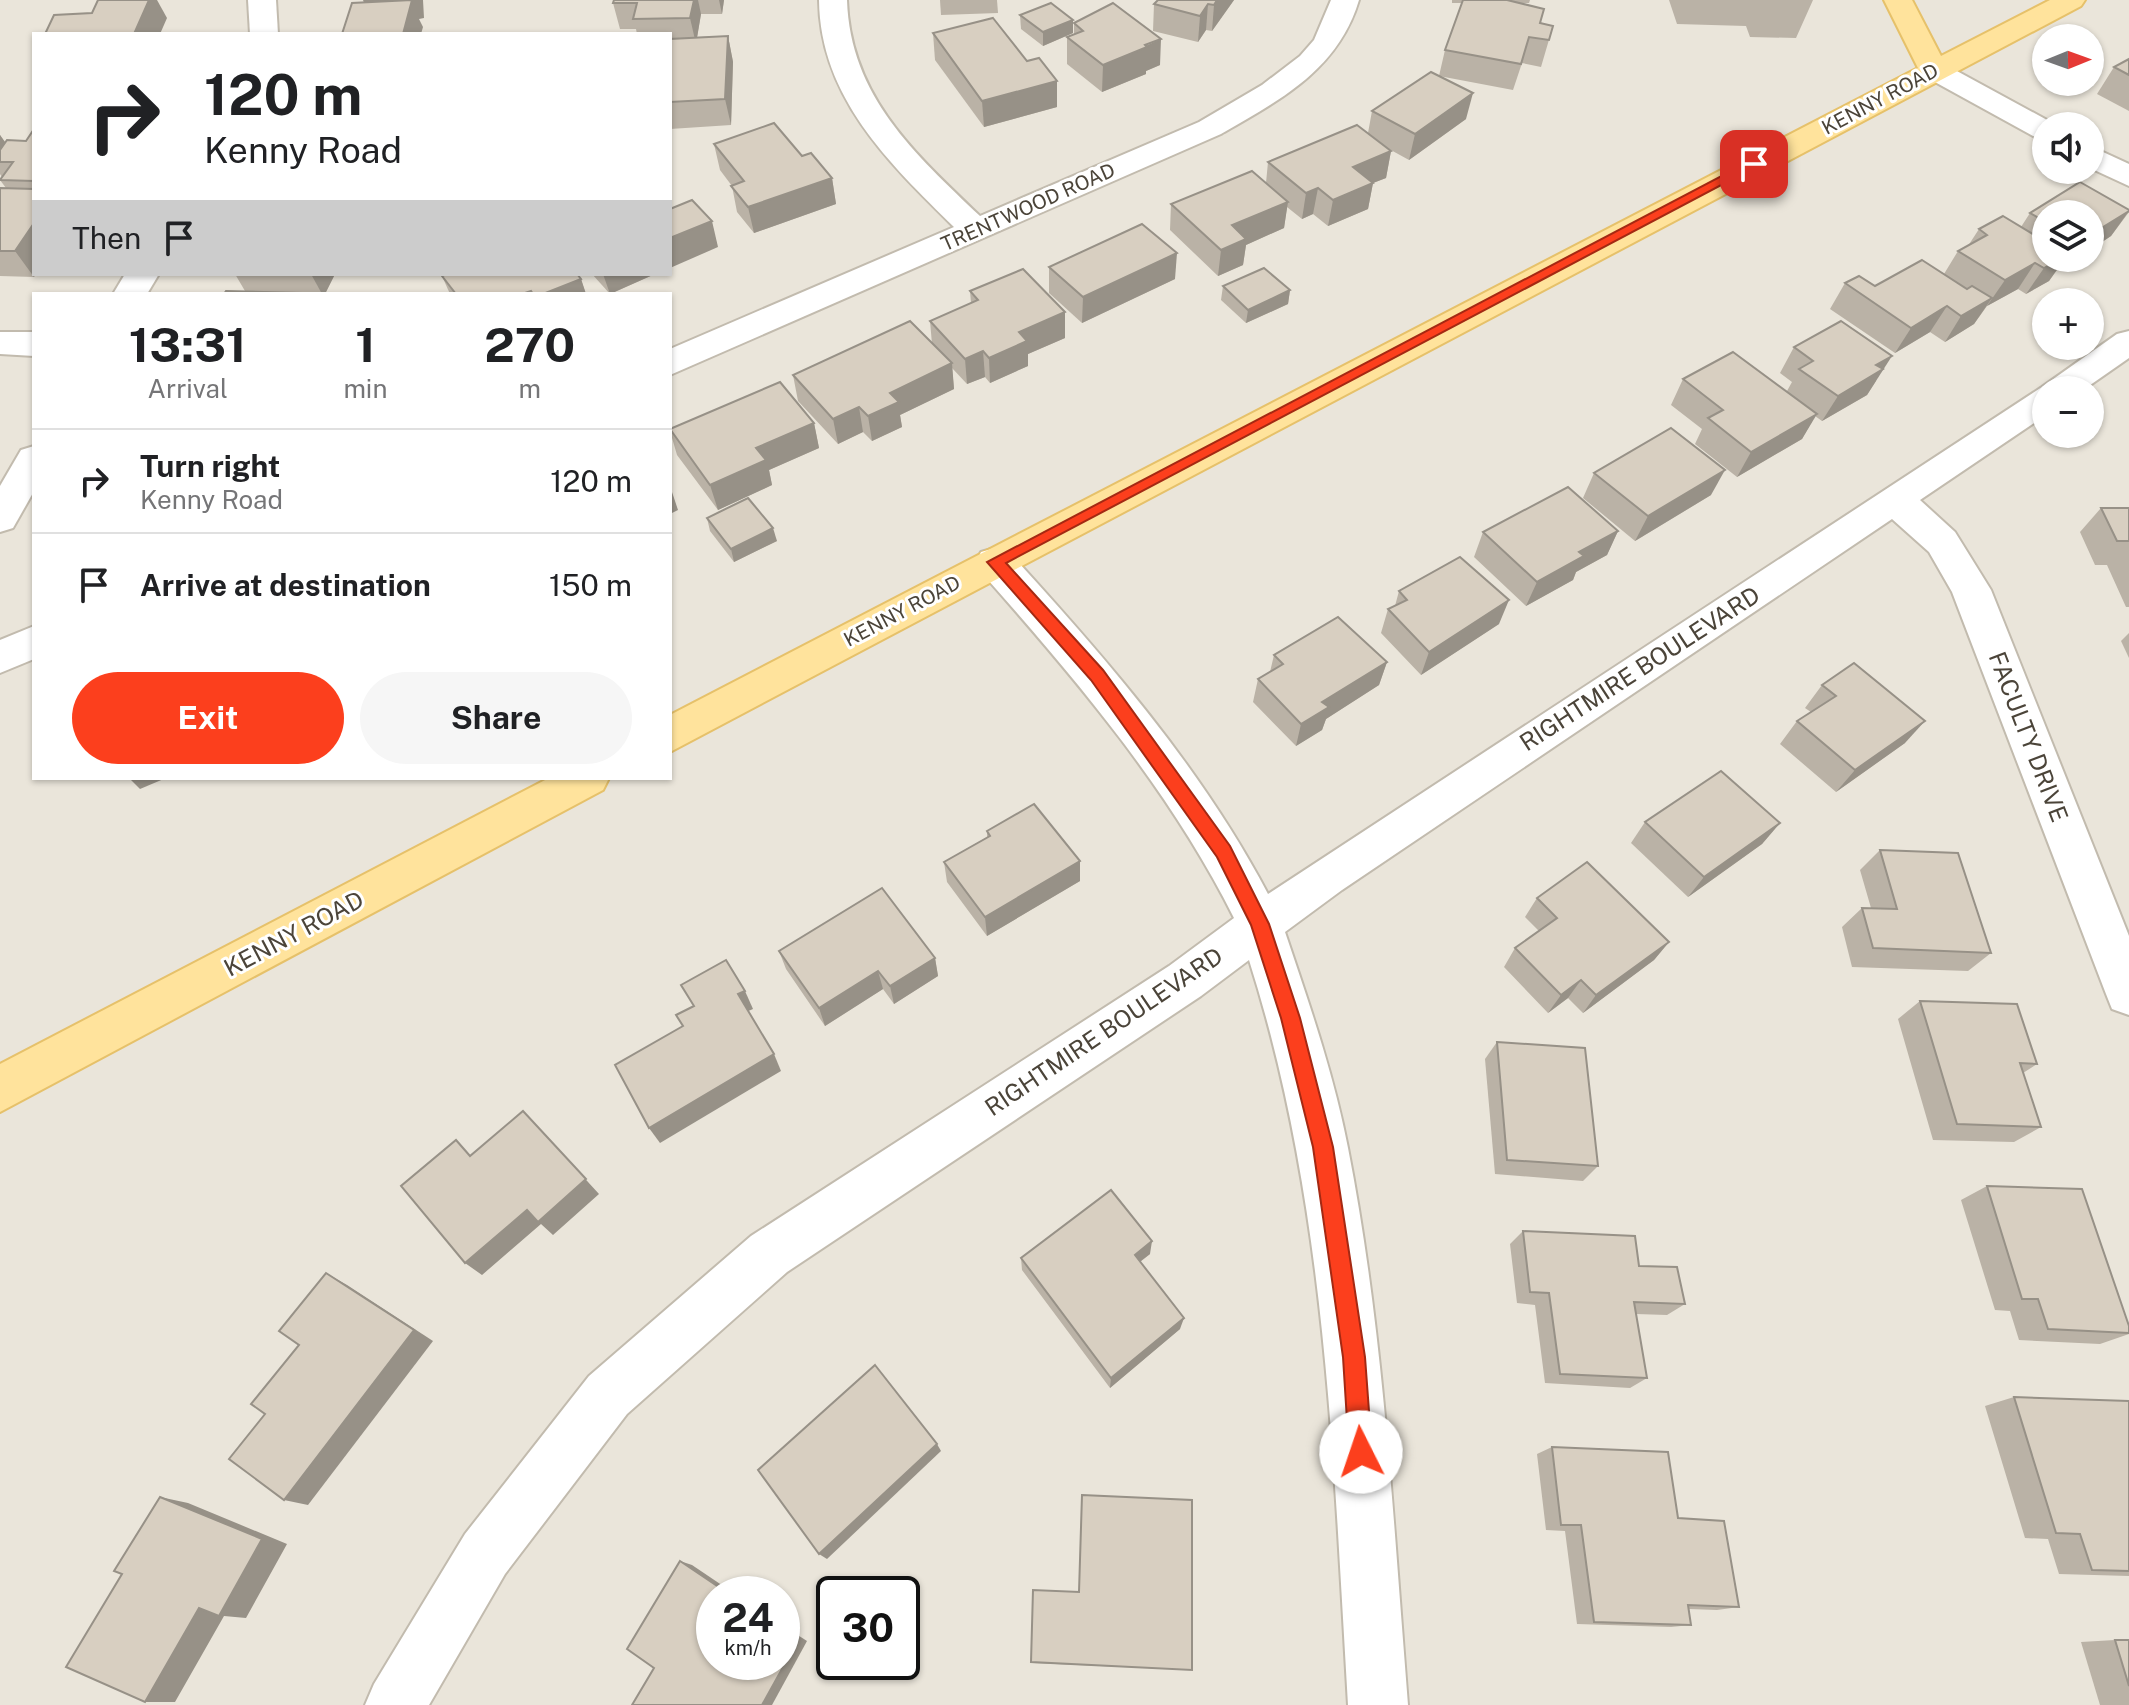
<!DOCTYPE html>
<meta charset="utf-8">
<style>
body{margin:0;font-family:"Public Sans",sans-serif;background:#f6f6f6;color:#202124;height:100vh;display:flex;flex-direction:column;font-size:30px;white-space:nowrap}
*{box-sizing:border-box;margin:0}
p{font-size:26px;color:#757577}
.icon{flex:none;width:44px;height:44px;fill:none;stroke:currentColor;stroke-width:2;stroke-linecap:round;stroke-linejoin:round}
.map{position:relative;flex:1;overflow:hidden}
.sheet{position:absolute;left:32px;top:292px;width:640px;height:488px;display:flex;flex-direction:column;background:#fff;border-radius:0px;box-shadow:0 2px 6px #0004}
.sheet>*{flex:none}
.top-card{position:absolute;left:32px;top:32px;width:640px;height:244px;border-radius:0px;box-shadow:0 2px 6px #0004;background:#fff;color:#202124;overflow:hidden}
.needle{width:52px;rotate:89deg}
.tools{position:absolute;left:2032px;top:24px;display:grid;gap:16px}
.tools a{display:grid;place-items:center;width:72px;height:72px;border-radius:50%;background:#fff;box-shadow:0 2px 6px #0004;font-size:40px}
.speed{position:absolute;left:696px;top:1576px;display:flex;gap:16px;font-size:40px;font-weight:700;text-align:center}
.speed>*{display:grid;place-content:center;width:104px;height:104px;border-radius:50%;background:#fff;box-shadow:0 2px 6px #0004;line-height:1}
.speed small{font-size:20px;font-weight:400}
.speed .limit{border:4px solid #111;border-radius:12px;background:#fff;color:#111}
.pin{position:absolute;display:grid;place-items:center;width:68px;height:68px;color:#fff;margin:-34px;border-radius:16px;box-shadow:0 4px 12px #0006}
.me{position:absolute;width:88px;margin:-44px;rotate:356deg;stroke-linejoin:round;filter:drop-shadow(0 0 6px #0008)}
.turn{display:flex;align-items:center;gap:28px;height:168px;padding:0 40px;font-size:36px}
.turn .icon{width:104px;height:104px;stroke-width:2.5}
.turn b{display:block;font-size:56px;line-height:68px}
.then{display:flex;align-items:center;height:76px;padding:0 40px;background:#0003;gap:16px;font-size:30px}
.eta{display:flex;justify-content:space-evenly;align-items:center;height:136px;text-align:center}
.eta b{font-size:48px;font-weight:700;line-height:56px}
.cta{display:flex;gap:16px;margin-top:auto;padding:16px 40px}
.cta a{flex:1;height:92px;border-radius:48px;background:#fc3f1d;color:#fff;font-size:32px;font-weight:700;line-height:92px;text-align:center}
.cta a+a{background:#f6f6f6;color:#202124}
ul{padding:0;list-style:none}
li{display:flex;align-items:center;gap:24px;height:104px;padding:0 40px;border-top:2px solid #e0e0e0}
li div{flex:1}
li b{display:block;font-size:30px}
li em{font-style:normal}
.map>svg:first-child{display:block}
</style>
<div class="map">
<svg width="2129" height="1705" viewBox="0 0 2129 1705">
<rect width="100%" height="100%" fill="#f6f3ec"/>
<path fill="#eae5da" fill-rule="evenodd" d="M0 0H2129V1705H0ZM34 34H670V274H34ZM2046 38H2090V82H2046ZM2046 126H2090V170H2046ZM2046 214H2090V258H2046ZM34 294H670V778H34ZM2046 302H2090V346H2046ZM2046 390H2090V434H2046ZM714 1594H782V1662H714ZM834 1594H902V1662H834Z"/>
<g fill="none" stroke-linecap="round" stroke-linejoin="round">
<g stroke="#c2bbae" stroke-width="4">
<g id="minor">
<polygon points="248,0 276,0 278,34 250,34"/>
<path d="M819 0H847C850 96 915 154 980 216L1199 122 1262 85 1300 56 1314 40 1331 0H1359C1338 70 1280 100 1221 134L670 375V349L954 227C889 163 820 97 819 0Z"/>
<polygon points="1934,61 1944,64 2058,126 2046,126 2046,140 2035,137 1924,76 1919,70 1924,64"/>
<polygon points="2090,146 2129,164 2129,186 2090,168"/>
<polygon points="125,274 159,274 147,294 113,294"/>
<path d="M2129 331V358L2083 390H2046V415L1920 500 1955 532 1991 590 2129 936V1015L2112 1009 2106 994 1952 592 1929 552 1892 519 1342 890 1285 932C1309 1003 1334 1075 1348 1148 1384 1332 1393 1519 1408 1705H1348C1333 1454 1326 1201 1249 960L1201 996 787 1272 627 1414 505 1574 429 1705H365L374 1684 465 1534 589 1376 751 1236 1169 966 1234 918C1170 790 1076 679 981 572L976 562 981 552 995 548 1009 552C1105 657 1201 767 1268 894L2042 387 2117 334Z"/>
<polygon points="0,332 34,332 34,356 0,354"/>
<polygon points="34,446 34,491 13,528 0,532 0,486 21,450"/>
<polygon points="34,626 34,659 0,673 0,640"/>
</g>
</g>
<g stroke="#e6c16a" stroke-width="4">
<g id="major">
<polygon points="1884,0 1912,0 1941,56 2050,0 2085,0 2081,6 670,752 670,715 1918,68"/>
<polygon points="549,778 609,778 603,790 0,1112 0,1064"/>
</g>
</g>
<use href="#minor" fill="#fff" fill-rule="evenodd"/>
<use href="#major" fill="#ffe39c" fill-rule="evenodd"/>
</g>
<g fill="#bab2a6">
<polygon points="614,0 724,0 722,14 701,14 697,37 728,36 733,62 731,125 670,129 670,34 637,34 636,29 620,29 613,3"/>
<polygon points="940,0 997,0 998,13 941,15"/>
<polygon points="1234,0 1212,31 1206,30 1198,42 1153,31 1154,4"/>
<polygon points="1452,0 1530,0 1529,3 1522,3 1540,23 1553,26 1541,67 1522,63 1513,90 1439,76 1466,119 1409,160 1389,149 1391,151 1386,178 1373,183 1368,209 1328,226 1313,214 1302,219 1287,207 1284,228 1246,245 1243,265 1218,276 1170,230 1171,204 1266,183 1268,162 1368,133 1372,111 1439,76 1445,50 1462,3 1452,3"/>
<polygon points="1669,0 1813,0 1796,38 1750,37 1746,26 1677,24"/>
<polygon points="1020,15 1073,33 1043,46 1021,29"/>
<polygon points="1074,23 1160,65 1146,71 1146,74 1102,92 1067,64 1067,37 1074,34"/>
<polygon points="933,33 1057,107 984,127 935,60"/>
<polygon points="2129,59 2129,111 2097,94 2114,67"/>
<polygon points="34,129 34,277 0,276 0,188 6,188 0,180 2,177 0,174 0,135 5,143 26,141"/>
<polygon points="714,144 802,156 832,178 836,204 754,233 737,212 732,186 720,170"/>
<polygon points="2080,182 2129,210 2129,212 2111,236 2090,250 2090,214 2046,214 2046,258 2077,258 2062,268 2060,266 2049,281 2026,294 2018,289 1987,306 1974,324 1945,342 1930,332 1895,353 1830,309 1845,283 1859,276 1875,286 1922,260 1944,274 1958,251 1968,246 1979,229 2003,216 2021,227 2030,213"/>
<polygon points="1049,267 1175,279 1082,323 1049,293"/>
<polygon points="235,274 335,274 325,294 224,294 245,291"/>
<polygon points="592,274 655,274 610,294"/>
<polygon points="442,276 581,279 586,294 450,294"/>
<polygon points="1223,286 1290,290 1288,304 1246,323 1221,300"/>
<polygon points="970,291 1065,312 1065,338 1028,354 1028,366 990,383 985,377 967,384 952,368 954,389 900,415 902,427 872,441 863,432 838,444 798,401 793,375 932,344 930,321 971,303"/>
<polygon points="1794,347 1876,381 1867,395 1822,421 1815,416 1802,439 1737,477 1695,444 1702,429 1671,405 1683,379 1787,391 1792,382 1780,373"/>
<polygon points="814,423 819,448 769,470 772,485 718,510 677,455 670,431"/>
<polygon points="1594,473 1711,495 1635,541 1583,498"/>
<polygon points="2101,508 2129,508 2129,607 2126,607 2107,565 2095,565 2080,532"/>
<polygon points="707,518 777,541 734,562 710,531"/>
<polygon points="1618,531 1607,555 1576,572 1573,580 1526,606 1474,557 1483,532"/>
<polygon points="1399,591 1499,624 1421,675 1381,633 1388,609 1395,606"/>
<polygon points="2129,633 2129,658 2121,641"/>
<polygon points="1274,655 1387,662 1379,685 1326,719 1322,730 1296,746 1253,702 1258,679 1270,672"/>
<polygon points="1822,685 1905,743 1836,792 1780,744 1797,721 1811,712 1805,708"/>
<polygon points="1645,822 1780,823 1762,844 1688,897 1631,843"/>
<polygon points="987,831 1080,861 1080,881 987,936 947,882 944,862 987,837"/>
<polygon points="1880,850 1991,953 1968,971 1852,967 1842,927 1862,908 1871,908 1860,870"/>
<polygon points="1537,898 1669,942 1654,960 1583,1013 1568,998 1548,1013 1504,967 1515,948 1539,931 1525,917"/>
<polygon points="779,951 935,958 938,976 894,1004 883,989 825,1026 786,969"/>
<polygon points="1920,1001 2037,1064 2023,1073 2041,1127 2014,1142 1933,1140 1898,1019"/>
<polygon points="1497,1042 1598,1166 1583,1181 1495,1174 1485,1059"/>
<polygon points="1987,1186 2129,1326 2129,1334 2100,1344 2019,1340 2010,1311 1995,1310 1961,1200"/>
<polygon points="1523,1231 1639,1266 1685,1304 1667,1315 1636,1314 1647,1378 1630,1388 1545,1383 1535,1305 1517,1303 1510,1244"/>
<polygon points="1150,1254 1140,1262 1180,1329 1110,1388 1022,1270 1021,1258"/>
<polygon points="2014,1397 2129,1401 2129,1576 2059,1574 2048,1539 2025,1538 1985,1406"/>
<polygon points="1552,1447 1678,1518 1739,1607 1717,1610 1689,1609 1691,1625 1671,1627 1577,1624 1565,1531 1546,1530 1537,1454"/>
<polygon points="1079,1592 1192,1670 1032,1663 1031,1662"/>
<polygon points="2115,1640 2129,1640 2129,1705 2100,1705 2081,1642"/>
</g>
<g fill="#979187">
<polygon points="149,0 157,0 167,18 160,34 134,34"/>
<polygon points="363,0 424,0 423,0 424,18 419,19 423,27 421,34 403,34 373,25"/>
<polygon points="694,0 698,0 701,14 696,44 690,18"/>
<polygon points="719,0 724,0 722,14"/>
<polygon points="1217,0 1234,0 1212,31 1214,5"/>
<polygon points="1208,4 1206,30 1198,42 1200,16"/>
<polygon points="1073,20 1073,33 1043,46 1043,32"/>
<polygon points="728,36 733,62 731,125 725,99"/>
<polygon points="1161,39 1160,65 1146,71 1146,74 1102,92 1103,65"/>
<polygon points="1057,81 1057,107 984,127 982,101"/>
<polygon points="1473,93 1466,119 1409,160 1415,134"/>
<polygon points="0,135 8,146 0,160"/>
<polygon points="1391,151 1386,178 1373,183 1368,209 1328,226 1333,200 1353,167"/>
<polygon points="832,178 836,204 754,233 748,207"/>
<polygon points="1318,188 1313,214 1302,219 1306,193"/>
<polygon points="1288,202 1284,228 1246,245 1243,265 1218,276 1221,250 1232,225"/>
<polygon points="2129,211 2111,236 2090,250 2090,235"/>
<polygon points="712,221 718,247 670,268 670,238"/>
<polygon points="34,223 34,274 36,274 34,277 15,251"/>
<polygon points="1177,253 1175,279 1082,323 1083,297"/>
<polygon points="2062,258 2065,258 2049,281 2026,294 2044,268"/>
<polygon points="2069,258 2077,258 2062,268"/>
<polygon points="2035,263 2018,289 1987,306 2005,280"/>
<polygon points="311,274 335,274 325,294 322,294"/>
<polygon points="603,274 655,274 610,294"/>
<polygon points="581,279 586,294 543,294"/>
<polygon points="1290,290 1288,304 1246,323 1248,310"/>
<polygon points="1992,298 1974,324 1945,342 1961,316"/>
<polygon points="1947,306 1930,332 1895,353 1911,328"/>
<polygon points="1065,312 1065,338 1028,354 1028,366 990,383 989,358 1019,332"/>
<polygon points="983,351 985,377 967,384 965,359"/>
<polygon points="1892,356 1867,395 1822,421 1838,396 1876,365"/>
<polygon points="952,363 954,389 900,415 902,427 872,441 868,416 890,393"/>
<polygon points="859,407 863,432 838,444 833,419"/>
<polygon points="1817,414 1802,439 1737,477 1751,452"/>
<polygon points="814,423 819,448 769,470 772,485 718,510 710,485 756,448"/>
<polygon points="1725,470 1711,495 1635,541 1648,516"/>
<polygon points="670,486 678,510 670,514"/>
<polygon points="773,528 777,541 734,562 731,549"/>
<polygon points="1618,531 1607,555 1576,572 1573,580 1526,606 1537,582 1579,552"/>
<polygon points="1509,600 1499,624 1421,675 1429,652"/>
<polygon points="1387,662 1379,685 1326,719 1322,730 1296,746 1301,724 1322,702"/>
<polygon points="1925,721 1905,743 1836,792 1855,770"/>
<polygon points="129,778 166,778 140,789"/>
<polygon points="1780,823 1762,844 1688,897 1704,877"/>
<polygon points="1080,861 1080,881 987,936 985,917"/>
<polygon points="1669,942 1654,960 1583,1013 1596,995"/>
<polygon points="935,958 938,976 894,1004 890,986"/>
<polygon points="878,971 883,989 825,1026 819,1008"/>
<polygon points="1581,980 1568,998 1548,1013 1561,995"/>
<polygon points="745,991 753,1009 746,1012 738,994"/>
<polygon points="774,1054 781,1071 660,1143 649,1128"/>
<polygon points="523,1111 599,1194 553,1235 541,1224 482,1275 465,1263"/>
<polygon points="1152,1241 1150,1254 1133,1267 1135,1255"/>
<polygon points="326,1273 347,1285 433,1341 308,1505 284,1500"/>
<polygon points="1184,1318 1180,1329 1110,1388 1111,1378"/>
<polygon points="937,1444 941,1451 827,1559 819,1554"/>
<polygon points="160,1497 188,1503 287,1544 246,1618 224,1616 175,1702 145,1702"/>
<polygon points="680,1561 692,1565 735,1594 729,1594"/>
<polygon points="782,1625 807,1641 772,1705 762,1705"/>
</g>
<g fill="#d8cfc1" stroke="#979187" stroke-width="2">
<polygon points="98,0 149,0 134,34 45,34 54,15 92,13"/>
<polygon points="412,0 403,34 342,34 352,3"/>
<polygon points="614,0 694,0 690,18 633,19 637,3 613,3"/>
<polygon points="1158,0 1217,0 1214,5 1208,4 1200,16 1154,4"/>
<polygon points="1463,0 1507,0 1544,9 1540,23 1553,26 1549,40 1529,37 1521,64 1445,50"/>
<polygon points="1051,3 1073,20 1043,32 1020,15"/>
<polygon points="1113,3 1161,39 1145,45 1147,47 1103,65 1067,37 1083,31 1074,23"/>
<polygon points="993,18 1027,61 1039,58 1057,81 982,101 933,33"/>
<polygon points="728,36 725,99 670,102 670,39"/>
<polygon points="2129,59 2129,75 2114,67"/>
<polygon points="1431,72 1473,93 1415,134 1372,111"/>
<polygon points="774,123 802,156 811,153 832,178 748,207 731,186 744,181 714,144"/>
<polygon points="1357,125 1391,151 1353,167 1373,183 1333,200 1318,188 1306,193 1268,162"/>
<polygon points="34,129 34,181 0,180 13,162 0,162 0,150 7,140 26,141"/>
<polygon points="1252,171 1288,202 1232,225 1246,239 1221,250 1171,204"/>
<polygon points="2080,182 2129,210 2129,211 2090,235 2090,214 2046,214 2046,222 2030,213"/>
<polygon points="0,188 34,189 34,223 15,251 0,251"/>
<polygon points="692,200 712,221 670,238 670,209"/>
<polygon points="2003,216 2046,242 2046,258 2062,258 2044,268 2035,263 2005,280 1958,251 1987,235 1979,229"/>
<polygon points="1142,224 1177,253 1083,297 1049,267"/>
<polygon points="1922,260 1967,289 1972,286 1992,298 1961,316 1947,306 1911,328 1845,283 1859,276 1875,286"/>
<polygon points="1264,268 1290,290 1248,310 1223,286"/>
<polygon points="1023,269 1065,312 1019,332 1027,341 989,358 983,351 965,359 930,321 978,300 970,291"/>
<polygon points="447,274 577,274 581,279 543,294 533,294 531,291 522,294 456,294 442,276"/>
<polygon points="226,291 300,293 299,294 224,294"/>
<polygon points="910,321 952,363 890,393 899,402 868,416 859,407 833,419 793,375"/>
<polygon points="1841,321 1892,356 1876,365 1883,369 1838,396 1799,369 1813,361 1794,347"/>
<polygon points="1733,352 1817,414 1751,452 1708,418 1723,410 1683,379"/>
<polygon points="780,382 814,423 756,448 766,460 710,485 670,429"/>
<polygon points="1671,428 1725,470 1648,516 1594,473"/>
<polygon points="1568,487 1618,531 1579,552 1584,556 1537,582 1483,532"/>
<polygon points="748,498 773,528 731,549 707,518"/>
<polygon points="2101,508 2129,508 2129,541 2117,541"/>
<polygon points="1460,557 1509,600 1429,652 1388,609 1407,600 1399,591"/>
<polygon points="1338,617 1387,662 1322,702 1329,707 1301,724 1258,679 1283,664 1274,655"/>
<polygon points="1854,663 1925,721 1855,770 1797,721 1836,696 1822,685"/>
<polygon points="1721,771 1780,823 1704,877 1645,822"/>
<polygon points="1034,804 1080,861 985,917 944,862 990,836 987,831"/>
<polygon points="1880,850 1958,853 1991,953 1873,948 1862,908 1897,909"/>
<polygon points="1587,862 1669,942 1596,995 1581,980 1561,995 1515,948 1557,918 1537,898"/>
<polygon points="882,888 935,958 890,986 878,971 819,1008 779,951"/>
<polygon points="726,960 745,991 738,994 774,1054 649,1128 615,1065 683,1026 676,1015 694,1006 681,985"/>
<polygon points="1920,1001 2017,1004 2037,1064 2020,1063 2041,1127 1957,1124"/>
<polygon points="1497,1042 1585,1048 1598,1166 1507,1160"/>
<polygon points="523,1111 586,1179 538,1222 527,1210 465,1263 401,1186 456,1140 470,1156"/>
<polygon points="1987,1186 2082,1189 2129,1326 2129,1333 2048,1329 2038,1299 2022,1299"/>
<polygon points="1111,1190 1152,1241 1135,1255 1184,1318 1111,1378 1021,1258"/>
<polygon points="1523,1231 1635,1236 1639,1266 1677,1267 1685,1304 1634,1302 1647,1378 1560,1374 1549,1293 1530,1292"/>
<polygon points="326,1273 414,1330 284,1500 229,1459 265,1414 251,1404 299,1345 279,1331"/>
<polygon points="875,1365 937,1444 819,1554 758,1470"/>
<polygon points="2014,1397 2129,1401 2129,1571 2092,1570 2080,1534 2056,1533"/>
<polygon points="1552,1447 1668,1452 1678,1518 1724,1521 1739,1607 1688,1605 1691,1625 1594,1622 1581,1525 1561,1525"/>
<polygon points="1082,1495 1192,1500 1192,1670 1031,1662 1033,1590 1079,1592"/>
<polygon points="160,1497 262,1539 219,1616 199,1608 145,1702 66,1667 122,1574 114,1571"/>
<polygon points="680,1561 729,1594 714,1594 714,1662 782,1662 782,1629 798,1640 762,1705 632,1705 654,1668 627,1649"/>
<polygon points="2115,1640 2129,1640 2129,1686"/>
</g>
<polygon fill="#fc3f1d" stroke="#a42913" stroke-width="2" points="1750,161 1761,164 1006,563 1103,670 1230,846 1269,924 1300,1018 1333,1147 1365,1357 1372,1452 1369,1460 1361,1463 1353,1460 1349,1452 1343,1357 1313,1147 1281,1018 1251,925 1217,857 1091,680 987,562"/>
<g text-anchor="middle" stroke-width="6" stroke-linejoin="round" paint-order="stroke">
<g font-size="20" fill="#4b4439" stroke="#fff">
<text transform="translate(1880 99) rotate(-28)" y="7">KENNY ROAD</text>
<text transform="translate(1028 207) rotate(-24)" y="7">TRENTWOOD ROAD</text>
<text transform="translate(902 611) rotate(-28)" y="7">KENNY ROAD</text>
</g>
<g font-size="24" fill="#4b4439" stroke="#fff">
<text transform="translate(1640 669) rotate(-33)" y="8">RIGHTMIRE BOULEVARD</text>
<text transform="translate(2028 737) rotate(69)" y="8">FACULTY DRIVE</text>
<text transform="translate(294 934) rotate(-28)" y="8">KENNY ROAD</text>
<text transform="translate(1104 1032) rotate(-34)" y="8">RIGHTMIRE BOULEVARD</text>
</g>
</g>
</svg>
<div class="tools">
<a><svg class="needle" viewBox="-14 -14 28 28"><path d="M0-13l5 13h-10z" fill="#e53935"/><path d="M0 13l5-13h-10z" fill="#757577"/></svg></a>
<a><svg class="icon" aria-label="sound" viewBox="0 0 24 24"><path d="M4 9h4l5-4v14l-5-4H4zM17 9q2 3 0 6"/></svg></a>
<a><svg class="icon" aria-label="layers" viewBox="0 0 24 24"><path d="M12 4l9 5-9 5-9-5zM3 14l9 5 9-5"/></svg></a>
<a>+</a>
<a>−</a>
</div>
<div class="speed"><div>24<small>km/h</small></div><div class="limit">30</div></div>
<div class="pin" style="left:1754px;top:164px;background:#d93025"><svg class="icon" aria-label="arrive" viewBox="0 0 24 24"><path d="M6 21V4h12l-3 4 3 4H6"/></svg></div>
<svg class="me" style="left:1361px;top:1452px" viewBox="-20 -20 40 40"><circle r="19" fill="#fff"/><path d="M0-13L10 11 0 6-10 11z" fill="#fc3f1d"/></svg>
<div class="top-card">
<div class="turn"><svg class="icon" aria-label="right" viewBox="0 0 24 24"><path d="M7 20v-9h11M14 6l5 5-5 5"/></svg><div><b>120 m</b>Kenny Road</div></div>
<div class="then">Then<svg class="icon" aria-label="arrive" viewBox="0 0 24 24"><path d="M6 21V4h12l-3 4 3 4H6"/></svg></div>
</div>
<section class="sheet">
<div class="eta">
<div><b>13:31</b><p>Arrival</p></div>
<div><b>1</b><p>min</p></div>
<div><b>270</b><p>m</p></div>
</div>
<ul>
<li><svg class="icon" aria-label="right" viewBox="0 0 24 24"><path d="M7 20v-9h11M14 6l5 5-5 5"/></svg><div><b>Turn right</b><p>Kenny Road</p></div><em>120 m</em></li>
<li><svg class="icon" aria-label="arrive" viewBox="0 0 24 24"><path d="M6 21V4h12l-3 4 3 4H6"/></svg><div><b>Arrive at destination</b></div><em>150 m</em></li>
</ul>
<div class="cta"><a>Exit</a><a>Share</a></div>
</section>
</div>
